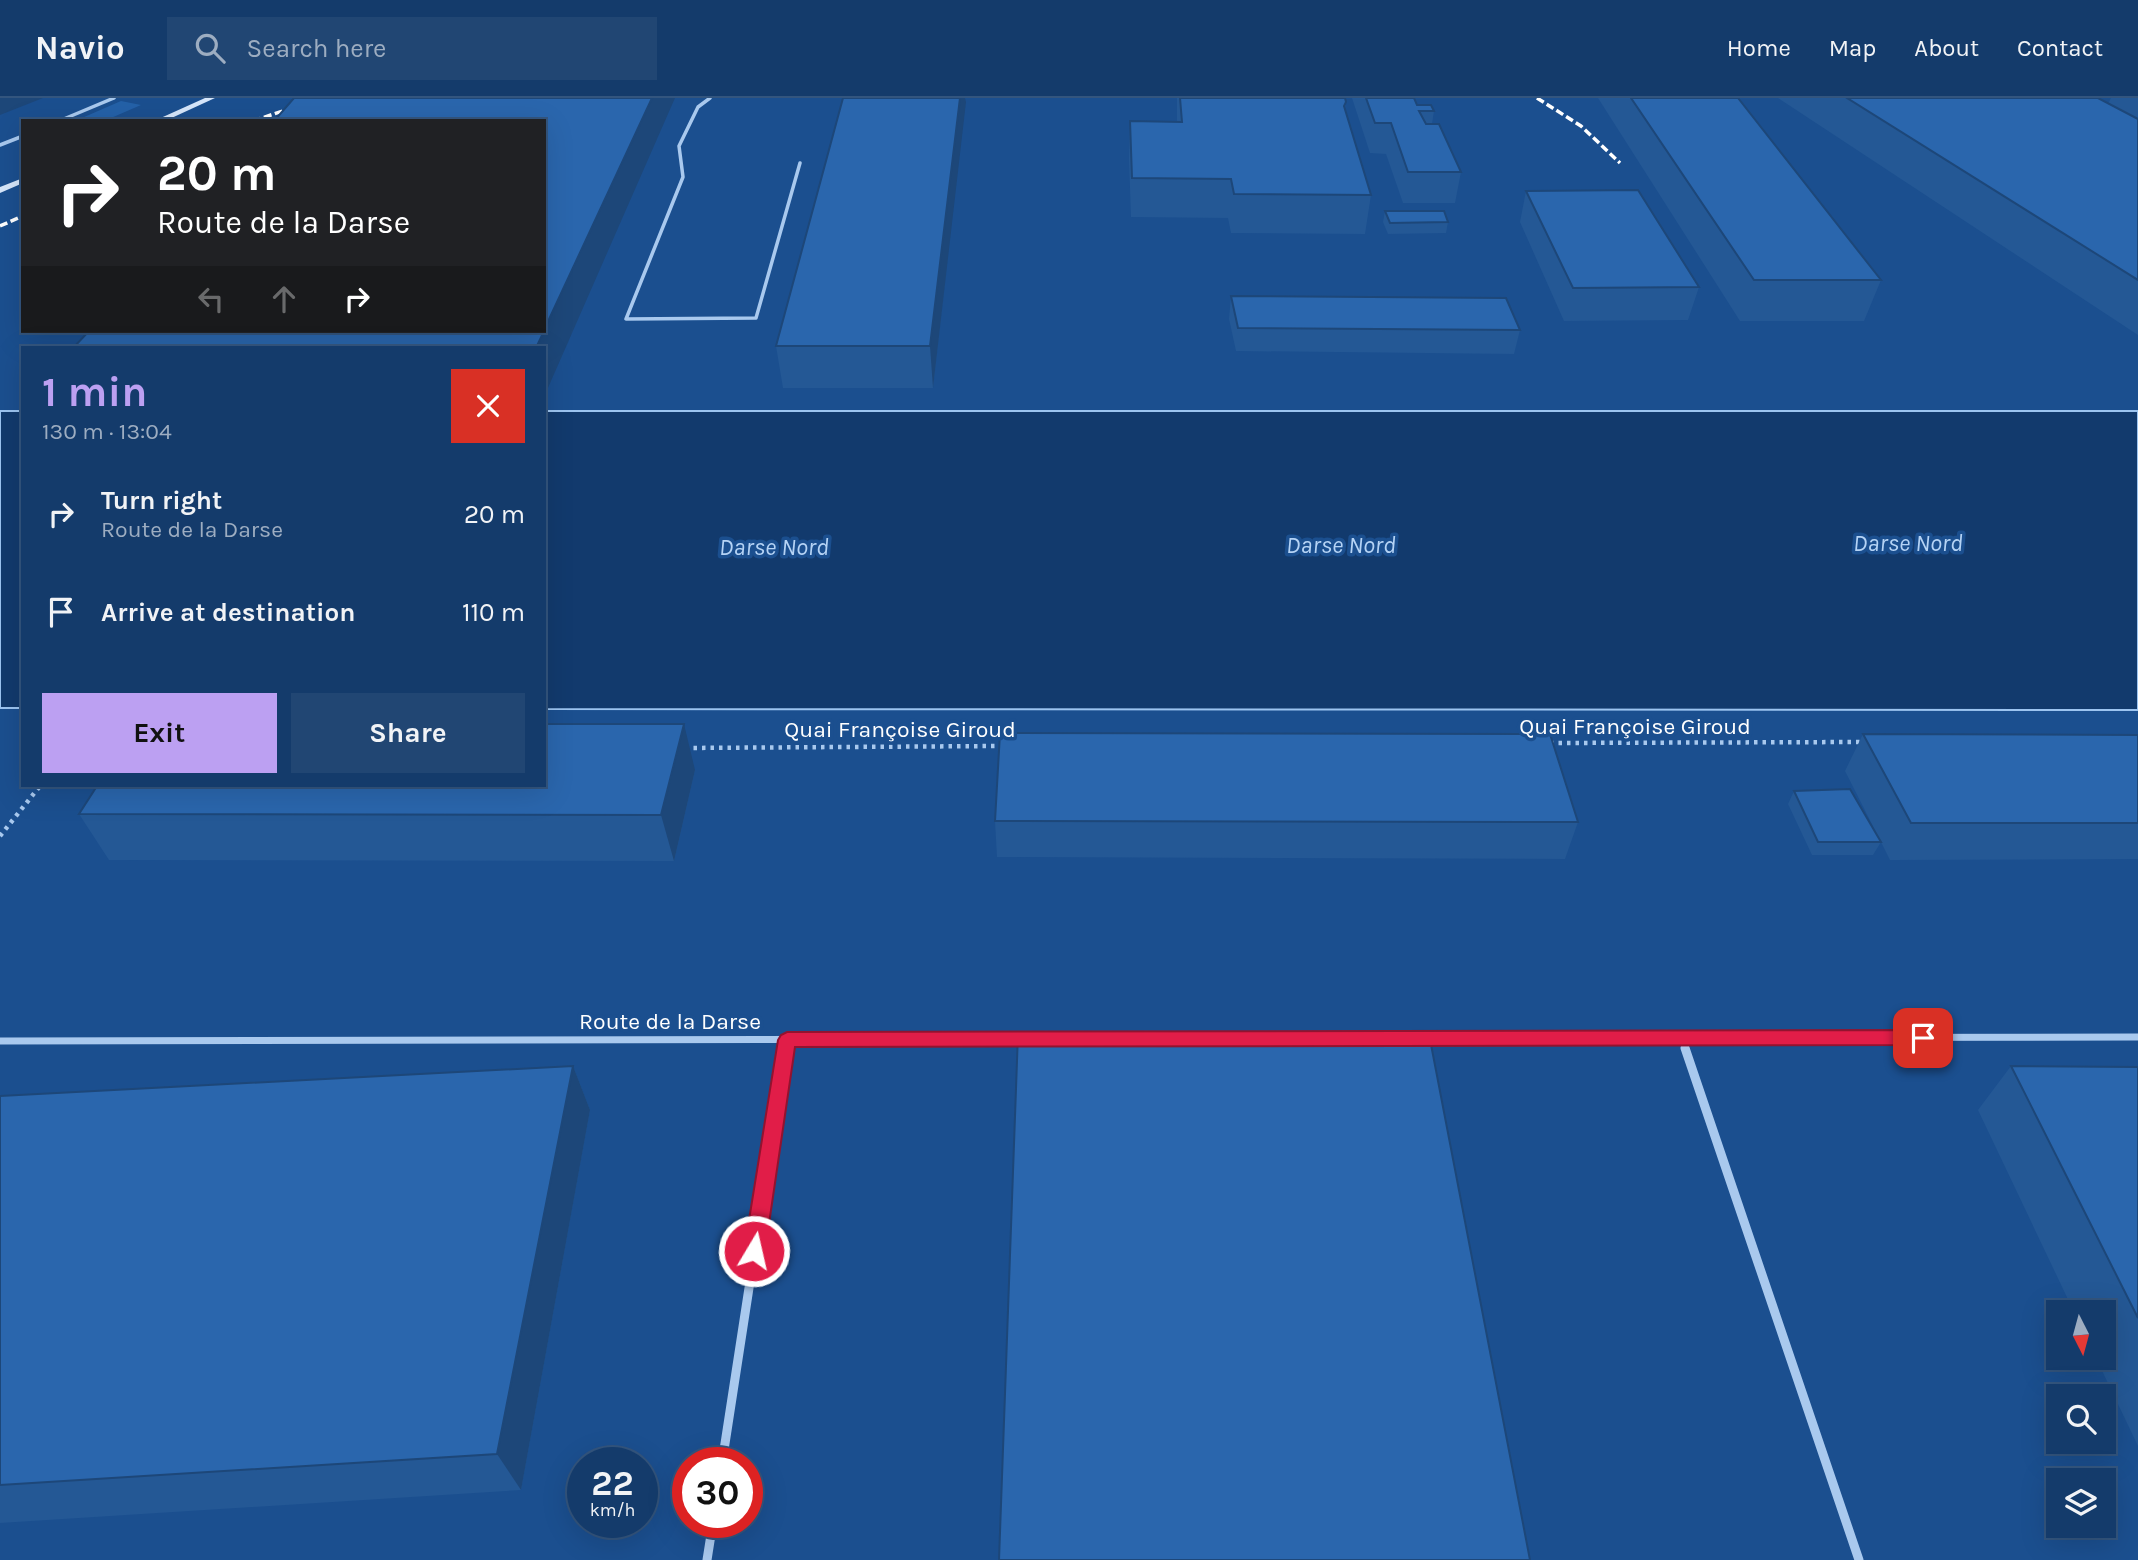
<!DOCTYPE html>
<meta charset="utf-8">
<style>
body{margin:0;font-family:Karla,sans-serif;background:#214673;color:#f1f3f6;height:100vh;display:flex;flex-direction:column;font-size:26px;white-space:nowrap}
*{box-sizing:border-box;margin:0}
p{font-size:23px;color:#9dadc1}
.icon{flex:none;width:38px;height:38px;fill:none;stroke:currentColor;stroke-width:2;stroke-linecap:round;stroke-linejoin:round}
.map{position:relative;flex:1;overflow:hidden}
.drawer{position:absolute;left:21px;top:248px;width:525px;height:441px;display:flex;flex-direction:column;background:#143b6b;border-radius:0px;box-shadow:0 7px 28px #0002,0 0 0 2px #33557e}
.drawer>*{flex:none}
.hud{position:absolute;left:21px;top:21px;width:525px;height:214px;border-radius:0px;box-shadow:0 7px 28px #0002,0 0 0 2px #33557e;background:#202124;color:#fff;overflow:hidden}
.needle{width:46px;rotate:174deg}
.tools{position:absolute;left:2046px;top:1202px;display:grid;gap:14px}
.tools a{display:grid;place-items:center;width:70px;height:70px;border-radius:0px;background:#143b6b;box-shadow:0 7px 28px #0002,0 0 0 2px #33557e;font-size:35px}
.speed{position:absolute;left:567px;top:1349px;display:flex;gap:14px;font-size:35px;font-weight:700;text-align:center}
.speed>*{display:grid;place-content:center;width:91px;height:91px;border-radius:50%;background:#143b6b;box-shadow:0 7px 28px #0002,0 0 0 2px #33557e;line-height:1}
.speed small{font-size:18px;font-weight:400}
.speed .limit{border:10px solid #d22;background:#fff;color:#111}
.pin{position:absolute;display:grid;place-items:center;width:60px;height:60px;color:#fff;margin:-30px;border-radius:14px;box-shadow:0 4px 10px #0006}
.me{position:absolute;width:77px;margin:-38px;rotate:9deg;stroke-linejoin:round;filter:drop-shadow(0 0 5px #0008)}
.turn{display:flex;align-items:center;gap:24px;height:147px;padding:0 21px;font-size:32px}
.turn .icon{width:91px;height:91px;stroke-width:2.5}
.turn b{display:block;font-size:49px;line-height:60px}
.lanes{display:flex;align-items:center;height:66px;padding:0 21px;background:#0003;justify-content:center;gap:35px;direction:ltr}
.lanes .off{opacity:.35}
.round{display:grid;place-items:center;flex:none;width:74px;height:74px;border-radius:0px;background:#214673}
.overview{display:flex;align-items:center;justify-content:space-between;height:119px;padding:0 21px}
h1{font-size:42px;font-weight:700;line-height:52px;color:#bca0f2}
.button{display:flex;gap:14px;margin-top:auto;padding:14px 21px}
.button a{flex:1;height:80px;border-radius:0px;background:#bca0f2;color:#111;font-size:28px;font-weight:700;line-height:80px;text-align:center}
.button a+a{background:#214673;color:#f1f3f6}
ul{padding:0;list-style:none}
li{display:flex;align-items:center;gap:21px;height:98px;padding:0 21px}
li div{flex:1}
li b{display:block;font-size:26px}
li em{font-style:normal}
header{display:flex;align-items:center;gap:42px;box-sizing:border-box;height:98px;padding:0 35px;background:#143b6b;border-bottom:2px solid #33557e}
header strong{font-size:33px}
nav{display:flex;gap:38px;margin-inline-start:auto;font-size:24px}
.search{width:490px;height:63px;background:#214673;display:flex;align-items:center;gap:18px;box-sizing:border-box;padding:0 24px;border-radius:0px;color:#9dadc1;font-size:26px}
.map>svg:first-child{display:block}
</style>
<header>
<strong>Navio</strong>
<div class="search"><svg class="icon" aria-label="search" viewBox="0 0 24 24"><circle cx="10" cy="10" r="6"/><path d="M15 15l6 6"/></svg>Search here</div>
<nav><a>Home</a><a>Map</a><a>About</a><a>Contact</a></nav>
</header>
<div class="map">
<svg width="2138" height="1462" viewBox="0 0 2138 1462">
<rect width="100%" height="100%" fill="#1b4f8f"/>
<polygon fill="#2461a8" points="121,3 141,7 104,23 75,23"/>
<g fill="#123a6d" stroke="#9cc4f0" stroke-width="2">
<rect x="0" y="313" width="23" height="297"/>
<polygon points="544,313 2138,313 2138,612 544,611"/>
</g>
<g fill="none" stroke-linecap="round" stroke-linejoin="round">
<g stroke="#a9c9ee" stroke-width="4.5" stroke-dasharray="3.5 5" stroke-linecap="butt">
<polyline points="1550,645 1863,644"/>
<polyline points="685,650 1002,648"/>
<polyline points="0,738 40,688"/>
</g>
<g stroke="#a9c9ee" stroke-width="3.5">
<polyline points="710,0 698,9 679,48 683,79 626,221 756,220 800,65"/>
<polyline points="59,23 114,0"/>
<polyline points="0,47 23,38"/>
</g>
<g stroke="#a9c9ee" stroke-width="7">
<polyline points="1422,940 2138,939"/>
<polyline points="1682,940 1686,952"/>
<polyline points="0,943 1025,941"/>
<polyline points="785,952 787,942"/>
</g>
<g stroke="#a9c9ee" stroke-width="9">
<polyline points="1685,950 1859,1462"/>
<polyline points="722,1365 786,950"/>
<polyline points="707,1462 713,1424"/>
</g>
<g fill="#d6e6fa" fill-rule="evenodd">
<polygon points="205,0 215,0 165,23 154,23"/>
<polygon points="23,80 23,85 0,95 0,89"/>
</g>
<g stroke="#fff" stroke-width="3.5" stroke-dasharray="8 3.5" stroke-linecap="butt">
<polyline points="1537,0 1581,28 1620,65"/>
<polyline points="253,23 321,0"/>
<polyline points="0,128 23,118"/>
</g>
</g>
<g fill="#245895">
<polygon points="843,0 965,0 933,290 783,290 776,248"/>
<polygon points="1177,0 1345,0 1346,4 1345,11 1371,97 1365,136 1231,135 1228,120 1131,119 1129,61 1130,23 1177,24"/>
<polygon points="1352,0 1414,0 1417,7 1434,13 1432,26 1461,74 1455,105 1403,105 1386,56 1370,55"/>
<polygon points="1598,0 1738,0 1881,182 1864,223 1740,223"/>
<polygon points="1778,0 2098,0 2108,6 2111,0 2138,0 2138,237"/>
<polygon points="1526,93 1699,189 1688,222 1564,223 1520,124"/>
<polygon points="1385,113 1448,124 1446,135 1388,136 1383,124"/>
<polygon points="1231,198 1520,232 1514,256 1236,253 1229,221"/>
<polygon points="1863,636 2138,637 2138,761 1890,762 1881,744 1873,757 1812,757 1788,706 1794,693 1880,742 1845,673"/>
<polygon points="695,672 674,763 109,762 79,716"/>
<polygon points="995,723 1578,724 1565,761 997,759"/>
<polygon points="573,968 590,1012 521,1392 0,1425 0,998"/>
<polygon points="2011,968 2138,969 2138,1348 2096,1260 2104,1260 2104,1214 2074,1214 1978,1012"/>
</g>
<g fill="#1d4779">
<polygon points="0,0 43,0 0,17"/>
<polygon points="652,0 675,0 544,299 544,250 536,250"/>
<polygon points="960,0 965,0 966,4 933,290 930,248"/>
<polygon points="684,626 695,672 674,763 661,717"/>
<polygon points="573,968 590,1012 521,1392 497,1356"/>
</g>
<g fill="#2a66ad" stroke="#1d4779" stroke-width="2">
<polygon points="294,0 652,0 544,232 544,23 274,23"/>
<polygon points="843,0 960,0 930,248 776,248"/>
<polygon points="1180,0 1345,0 1346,4 1344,8 1371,97 1234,96 1231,81 1132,80 1130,23 1182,24"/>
<polygon points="1366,0 1414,0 1417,7 1431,7 1434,13 1419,13 1426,26 1439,26 1461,74 1408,74 1391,25 1375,25"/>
<polygon points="1631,0 1738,0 1881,182 1754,182"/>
<polygon points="1847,0 2098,0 2138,21 2138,182"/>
<polygon points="1638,92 1699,189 1573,190 1526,93"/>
<polygon points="1385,113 1444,113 1448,124 1390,125"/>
<polygon points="1231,198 1506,200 1520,232 1238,230"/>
<polygon points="89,233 544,233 536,250 73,250"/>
<polygon points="544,626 684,626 661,717 79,716 97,688 544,688"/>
<polygon points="1000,635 1550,636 1578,724 995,723"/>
<polygon points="1863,636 2138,637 2138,725 1911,725"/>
<polygon points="1850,691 1881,744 1818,744 1794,693"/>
<polygon points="1018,935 1429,936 1530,1462 999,1462"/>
<polygon points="573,968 497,1356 0,1387 0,998"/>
<polygon points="2011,968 2138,969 2138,1220"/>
</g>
<polygon fill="#e11d48" stroke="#92132f" stroke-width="2" points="1923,932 1930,934 1932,940 1930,945 1923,947 795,949 765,1153 762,1160 754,1163 747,1160 744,1153 778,942 781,937 787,934"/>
<g text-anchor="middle" stroke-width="7" stroke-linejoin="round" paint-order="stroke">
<g font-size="23" fill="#fff" stroke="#1b4f8f">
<text x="1635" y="636">Quai Françoise Giroud</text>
<text x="900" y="639">Quai Françoise Giroud</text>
<text x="670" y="931">Route de la Darse</text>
</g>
<g font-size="24" font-style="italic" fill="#b5d3f5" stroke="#1b4f8f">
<text x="1908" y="453">Darse Nord</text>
<text x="1341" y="455">Darse Nord</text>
<text x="774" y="457">Darse Nord</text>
</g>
</g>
</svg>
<div class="tools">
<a><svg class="needle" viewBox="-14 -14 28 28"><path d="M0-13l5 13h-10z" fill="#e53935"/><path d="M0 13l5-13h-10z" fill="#9dadc1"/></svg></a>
<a><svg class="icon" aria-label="search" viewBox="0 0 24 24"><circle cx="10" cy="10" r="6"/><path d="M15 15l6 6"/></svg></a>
<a><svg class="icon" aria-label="layers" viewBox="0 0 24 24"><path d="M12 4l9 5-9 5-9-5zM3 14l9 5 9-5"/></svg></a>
</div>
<div class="speed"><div>22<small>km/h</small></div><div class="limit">30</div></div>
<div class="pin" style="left:1923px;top:940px;background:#d93025"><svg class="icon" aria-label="arrive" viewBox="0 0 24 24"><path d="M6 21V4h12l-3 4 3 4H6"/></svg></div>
<svg class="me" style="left:754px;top:1153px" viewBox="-20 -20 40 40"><circle r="17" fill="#e11d48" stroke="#fff" stroke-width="3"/><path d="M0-11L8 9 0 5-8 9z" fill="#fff"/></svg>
<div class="hud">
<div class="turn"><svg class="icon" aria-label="right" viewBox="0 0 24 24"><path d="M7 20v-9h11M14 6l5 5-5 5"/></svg><div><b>20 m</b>Route de la Darse</div></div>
<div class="lanes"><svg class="icon off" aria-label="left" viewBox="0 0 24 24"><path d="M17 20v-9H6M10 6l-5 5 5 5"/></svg><svg class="icon off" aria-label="ahead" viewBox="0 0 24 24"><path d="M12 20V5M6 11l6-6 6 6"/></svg><svg class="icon" aria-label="right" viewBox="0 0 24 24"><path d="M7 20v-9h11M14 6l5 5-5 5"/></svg></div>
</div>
<section class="drawer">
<div class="overview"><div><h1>1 min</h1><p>130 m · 13:04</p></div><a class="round" style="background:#d93025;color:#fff"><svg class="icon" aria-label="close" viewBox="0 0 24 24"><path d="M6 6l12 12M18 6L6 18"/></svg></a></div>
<ul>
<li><svg class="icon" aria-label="right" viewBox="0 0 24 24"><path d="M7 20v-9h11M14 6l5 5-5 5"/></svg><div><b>Turn right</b><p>Route de la Darse</p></div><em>20 m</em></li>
<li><svg class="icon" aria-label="arrive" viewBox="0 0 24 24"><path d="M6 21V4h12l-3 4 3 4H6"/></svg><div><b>Arrive at destination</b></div><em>110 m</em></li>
</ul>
<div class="button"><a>Exit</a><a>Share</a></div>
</section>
</div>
